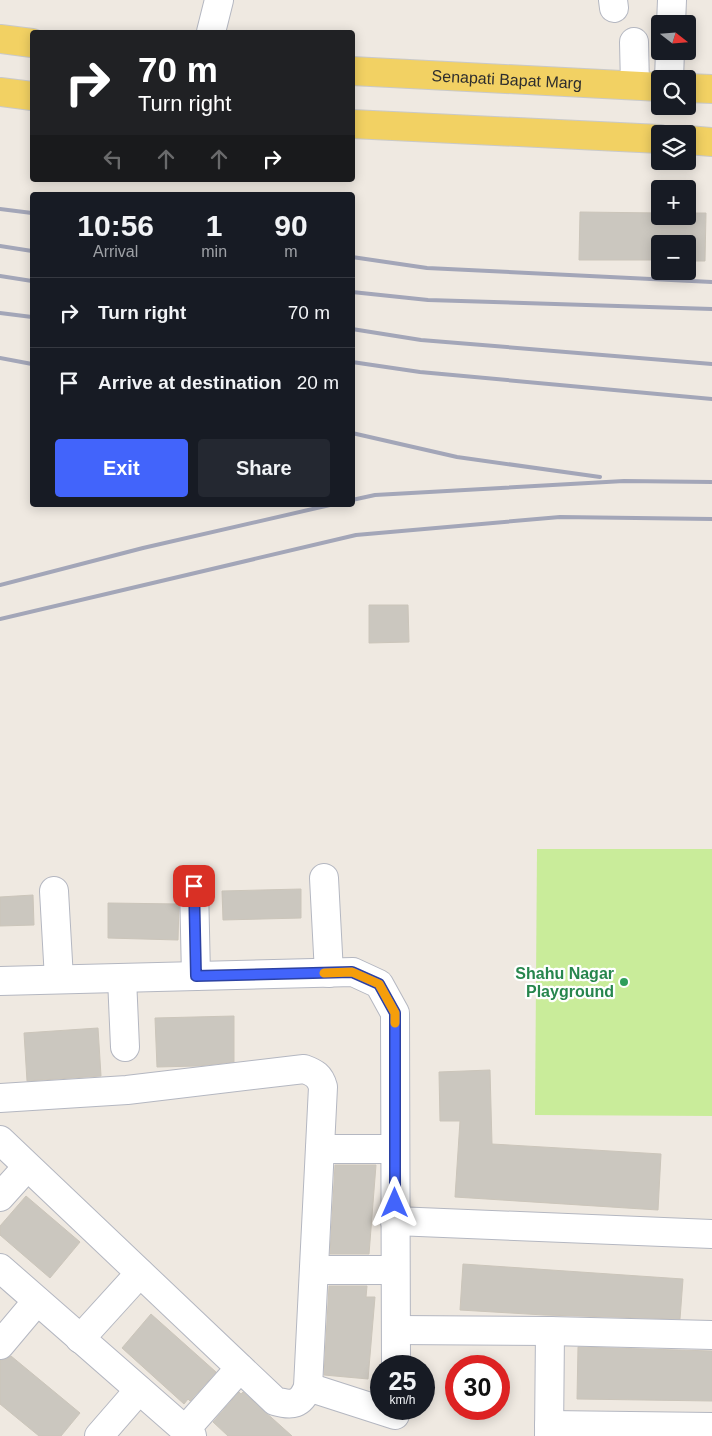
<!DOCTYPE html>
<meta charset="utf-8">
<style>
body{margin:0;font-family:Arial,sans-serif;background:#242831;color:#f1f3f6;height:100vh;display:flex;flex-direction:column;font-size:19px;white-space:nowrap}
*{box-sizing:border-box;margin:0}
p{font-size:16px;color:#9ea1a6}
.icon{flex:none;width:28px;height:28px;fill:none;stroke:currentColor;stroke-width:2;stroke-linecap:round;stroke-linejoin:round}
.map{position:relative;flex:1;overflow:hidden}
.drawer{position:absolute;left:30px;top:192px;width:325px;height:315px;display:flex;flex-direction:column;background:#171b24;border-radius:5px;box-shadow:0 2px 12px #0003}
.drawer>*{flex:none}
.hud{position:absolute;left:30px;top:30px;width:325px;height:152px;border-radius:5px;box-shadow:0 2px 12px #0003;background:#202124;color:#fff;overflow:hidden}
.needle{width:32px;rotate:107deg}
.controls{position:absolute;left:651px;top:15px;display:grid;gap:10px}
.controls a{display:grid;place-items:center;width:45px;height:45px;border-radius:5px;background:#171b24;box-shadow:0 2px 12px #0003;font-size:25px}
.speed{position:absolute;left:370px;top:1355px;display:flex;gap:10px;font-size:25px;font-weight:700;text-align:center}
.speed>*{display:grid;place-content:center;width:65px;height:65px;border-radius:50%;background:#171b24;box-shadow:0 2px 12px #0003;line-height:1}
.speed small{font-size:12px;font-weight:400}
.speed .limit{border:8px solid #d22;background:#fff;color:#111}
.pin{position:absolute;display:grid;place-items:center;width:42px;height:42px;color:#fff;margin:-21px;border-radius:10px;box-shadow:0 2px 8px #0006}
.me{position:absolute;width:55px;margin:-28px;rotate:0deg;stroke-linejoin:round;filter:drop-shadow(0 0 4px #0008)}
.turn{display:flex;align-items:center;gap:18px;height:105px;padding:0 25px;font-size:22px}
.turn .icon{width:65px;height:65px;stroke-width:2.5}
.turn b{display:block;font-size:35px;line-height:42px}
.lanes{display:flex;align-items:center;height:48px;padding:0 25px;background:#0003;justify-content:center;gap:25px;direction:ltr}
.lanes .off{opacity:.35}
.eta{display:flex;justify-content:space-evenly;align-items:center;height:85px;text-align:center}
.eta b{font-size:30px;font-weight:700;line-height:35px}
.action{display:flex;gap:10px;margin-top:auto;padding:10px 25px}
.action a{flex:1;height:58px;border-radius:5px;background:#4264fb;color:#fff;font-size:20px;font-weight:700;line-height:58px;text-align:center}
.action a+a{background:#242831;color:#f1f3f6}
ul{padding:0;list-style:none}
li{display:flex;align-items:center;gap:15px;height:70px;padding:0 25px;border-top:1px solid #363941}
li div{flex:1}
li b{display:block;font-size:19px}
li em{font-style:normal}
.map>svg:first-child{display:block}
</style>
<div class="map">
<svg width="712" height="1436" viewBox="0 0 712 1436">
<rect width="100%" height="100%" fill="#efe9e1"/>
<polygon fill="#c9ec9a" points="537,849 712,849 712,1116 535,1115"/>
<g fill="#cbc7bf" stroke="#cbc5ba">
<polygon points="580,212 660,213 660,216 688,216 688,213 706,213 705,261 688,261 688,244 660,244 660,260 579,260"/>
<polygon points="369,605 408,605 409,642 369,643"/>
<polygon points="301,889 301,918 223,920 222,891"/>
<polygon points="33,895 34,925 0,926 0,897"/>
<polygon points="108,903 179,904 178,940 108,938"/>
<polygon points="234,1016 234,1062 198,1066 157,1067 155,1018"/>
<polygon points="98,1028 101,1076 27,1081 24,1033"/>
<polygon points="490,1070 492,1144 661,1154 658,1210 455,1197 460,1121 440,1121 439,1072"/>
<polygon points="335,1165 376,1165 369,1254 330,1254"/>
<polygon points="26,1196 80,1242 50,1278 0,1235 0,1226"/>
<polygon points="463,1264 683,1279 680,1319 544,1315 460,1310"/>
<polygon points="329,1286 367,1286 366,1297 375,1297 368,1379 324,1375"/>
<polygon points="151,1314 216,1372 190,1401 188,1399 184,1404 122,1348"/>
<polygon points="578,1347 712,1351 712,1401 577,1399"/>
<polygon points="11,1356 80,1413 61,1436 39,1436 0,1404 0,1360 6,1359"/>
<polygon points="239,1392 241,1394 243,1392 292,1436 228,1436 213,1422"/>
</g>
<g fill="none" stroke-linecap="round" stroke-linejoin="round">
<g stroke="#b4b7c1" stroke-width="30">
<g id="minor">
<polyline points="613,0 614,8"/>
<polyline points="671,24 672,0"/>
<polyline points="211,32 219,0"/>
<polyline points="634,42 635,85"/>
<polyline points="669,79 670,51"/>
<polyline points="324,878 329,973"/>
<polyline points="194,886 196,976"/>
<polyline points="54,891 59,979"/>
<polyline points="122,978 125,1047"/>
<polyline points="0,981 353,972 379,984 395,1013 396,1366"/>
<path d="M0 1098 127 1090 304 1069C315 1073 320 1076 323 1087L308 1387C301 1405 292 1406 275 1401L0 1140"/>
<polyline points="320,1149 395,1149"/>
<polyline points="0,1197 27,1167"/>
<polyline points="395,1221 712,1234"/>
<polyline points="0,1268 192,1436"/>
<polyline points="314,1270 395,1270"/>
<polyline points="397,1330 550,1331 712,1335"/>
<polyline points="80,1339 140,1273"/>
<polyline points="0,1345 37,1301"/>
<polyline points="308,1387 395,1415"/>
<polyline points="549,1425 712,1427"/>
<polyline points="185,1430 240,1368"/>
<polyline points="99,1436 139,1390"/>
<polyline points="549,1436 550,1331"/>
</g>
</g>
<g stroke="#c9c9c9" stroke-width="30">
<g id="major">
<polyline points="0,39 32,43"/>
<path id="s1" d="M352 71 660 87"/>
<polyline points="688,88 712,89"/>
<polyline points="0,92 32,96"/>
<polyline points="352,124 660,139"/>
<polyline points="688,140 712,142"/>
</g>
</g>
<use href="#minor" stroke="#fff" stroke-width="28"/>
<use href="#major" stroke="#f2d163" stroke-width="28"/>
<g stroke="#a3a6b8" stroke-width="4">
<polyline points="0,209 32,213"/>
<polyline points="0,246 32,251"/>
<polyline points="352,257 427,268 712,282"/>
<polyline points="0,276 32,281"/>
<polyline points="352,292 428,300 712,309"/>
<polyline points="0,313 32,317"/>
<polyline points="352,329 421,340 712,364"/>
<polyline points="0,358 32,364"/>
<polyline points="352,362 420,372 712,399"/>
<polyline points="352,433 457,457 600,477"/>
<polyline points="352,500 375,495 624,481 712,482"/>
<polyline points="0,585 143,548 330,505"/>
<polyline points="0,619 356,535 560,517 712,519"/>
</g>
</g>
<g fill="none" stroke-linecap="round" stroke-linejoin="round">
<g stroke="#2b41a3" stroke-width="12">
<polyline id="route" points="194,886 196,976 352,972 379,984 395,1013 395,1203"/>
</g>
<use href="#route" stroke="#4264fb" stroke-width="9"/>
<polyline stroke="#f59e0b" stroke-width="9" points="324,973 352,972 379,984 395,1013 395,1023"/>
</g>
<circle fill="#2e9e5b" stroke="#fff" stroke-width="2" cx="624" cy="982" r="5"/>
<g text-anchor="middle" stroke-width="4.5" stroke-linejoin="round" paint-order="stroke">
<g font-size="16" fill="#2e2e2e" stroke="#fff">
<text dy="6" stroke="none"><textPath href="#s1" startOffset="155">Senapati Bapat Marg</textPath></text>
</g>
<g font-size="16" font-weight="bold" fill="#27864d" stroke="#fff" text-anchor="end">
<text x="614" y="979">Shahu Nagar<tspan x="614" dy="18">Playground</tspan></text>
</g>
</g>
</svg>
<div class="controls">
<a><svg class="needle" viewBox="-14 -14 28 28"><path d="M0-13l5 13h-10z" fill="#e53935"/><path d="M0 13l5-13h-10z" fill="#9ea1a6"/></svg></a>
<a><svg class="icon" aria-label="search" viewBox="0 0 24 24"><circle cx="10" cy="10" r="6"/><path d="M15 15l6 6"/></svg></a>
<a><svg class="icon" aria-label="layers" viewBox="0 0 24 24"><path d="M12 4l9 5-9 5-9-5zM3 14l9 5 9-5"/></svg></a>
<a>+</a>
<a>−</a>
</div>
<div class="speed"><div>25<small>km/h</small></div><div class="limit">30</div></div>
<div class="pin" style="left:194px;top:886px;background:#d93025"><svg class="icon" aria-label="arrive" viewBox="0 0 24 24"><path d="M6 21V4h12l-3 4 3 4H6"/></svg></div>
<svg class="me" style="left:395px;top:1203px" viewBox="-20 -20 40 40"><path d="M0-17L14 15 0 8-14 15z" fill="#4264fb" stroke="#fff" stroke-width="4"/></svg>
<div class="hud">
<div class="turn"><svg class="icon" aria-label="right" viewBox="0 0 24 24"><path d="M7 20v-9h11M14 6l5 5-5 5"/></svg><div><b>70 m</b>Turn right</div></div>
<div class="lanes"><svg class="icon off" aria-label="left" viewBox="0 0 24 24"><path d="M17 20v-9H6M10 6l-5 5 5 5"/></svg><svg class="icon off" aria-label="ahead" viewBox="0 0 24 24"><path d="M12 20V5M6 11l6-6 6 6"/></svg><svg class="icon off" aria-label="ahead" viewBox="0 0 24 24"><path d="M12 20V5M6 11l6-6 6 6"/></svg><svg class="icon" aria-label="right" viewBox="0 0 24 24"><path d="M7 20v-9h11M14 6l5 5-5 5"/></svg></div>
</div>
<section class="drawer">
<div class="eta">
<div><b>10:56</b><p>Arrival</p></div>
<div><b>1</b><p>min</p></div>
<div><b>90</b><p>m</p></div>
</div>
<ul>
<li><svg class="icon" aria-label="right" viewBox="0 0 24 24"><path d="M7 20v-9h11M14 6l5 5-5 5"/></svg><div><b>Turn right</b></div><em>70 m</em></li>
<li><svg class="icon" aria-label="arrive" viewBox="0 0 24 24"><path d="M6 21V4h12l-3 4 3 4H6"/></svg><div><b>Arrive at destination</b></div><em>20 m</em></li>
</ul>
<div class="action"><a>Exit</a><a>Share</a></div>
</section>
</div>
